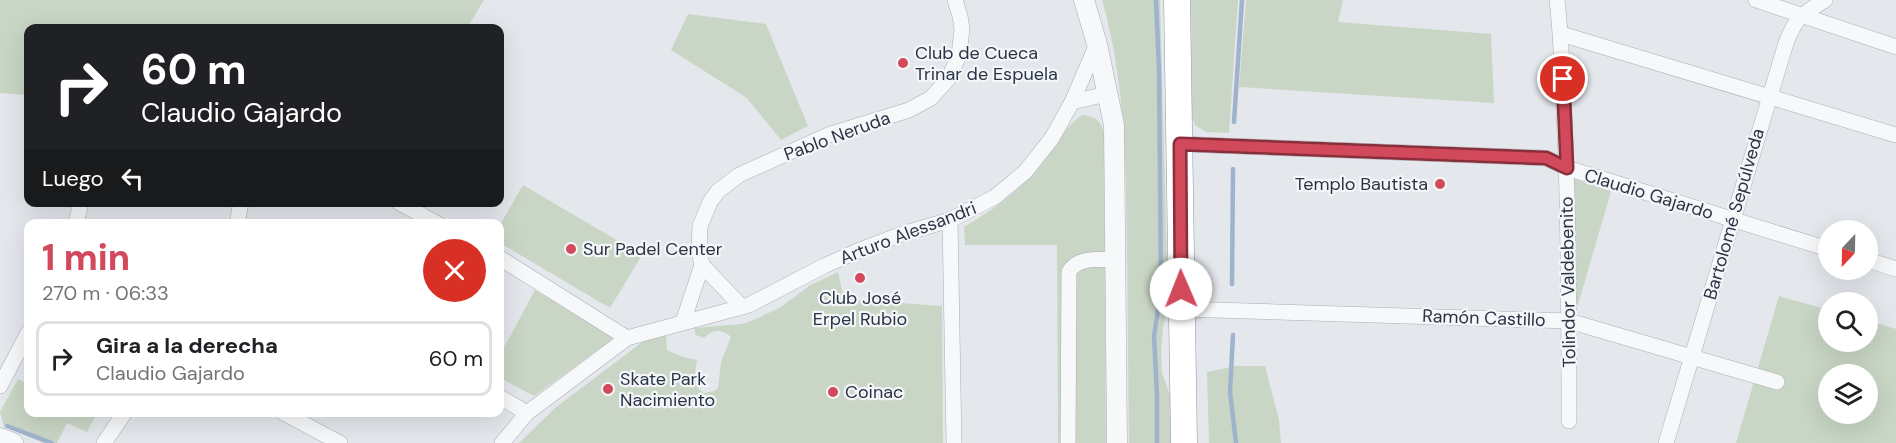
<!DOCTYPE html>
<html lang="es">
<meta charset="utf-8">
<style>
body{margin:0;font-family:"DM Sans",sans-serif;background:#f2f2f2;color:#202124;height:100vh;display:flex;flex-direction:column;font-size:22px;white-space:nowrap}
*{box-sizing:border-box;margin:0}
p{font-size:20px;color:#757577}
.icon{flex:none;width:33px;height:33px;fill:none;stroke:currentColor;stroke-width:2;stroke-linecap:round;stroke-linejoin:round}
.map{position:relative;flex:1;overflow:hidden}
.sheet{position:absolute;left:24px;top:219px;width:480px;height:198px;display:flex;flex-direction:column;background:#fff;border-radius:12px;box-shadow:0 6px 24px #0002}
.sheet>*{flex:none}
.guide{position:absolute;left:24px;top:24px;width:480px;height:183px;border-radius:12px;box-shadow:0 6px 24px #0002;background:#202124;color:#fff;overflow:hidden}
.needle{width:39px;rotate:202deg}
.controls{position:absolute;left:1818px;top:220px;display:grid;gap:12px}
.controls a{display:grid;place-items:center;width:60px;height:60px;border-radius:50%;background:#fff;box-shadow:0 6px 24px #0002;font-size:30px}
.pin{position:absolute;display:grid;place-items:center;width:51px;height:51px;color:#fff;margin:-26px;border:3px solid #fff;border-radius:50%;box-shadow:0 2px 6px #0007}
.me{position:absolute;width:66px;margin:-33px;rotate:359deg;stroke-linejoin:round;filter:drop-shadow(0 0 4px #0008)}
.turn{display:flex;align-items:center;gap:21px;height:126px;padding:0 18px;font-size:27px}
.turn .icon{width:78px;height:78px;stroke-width:2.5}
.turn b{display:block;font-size:42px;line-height:51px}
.then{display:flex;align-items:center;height:57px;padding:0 18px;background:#0003;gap:12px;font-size:22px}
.round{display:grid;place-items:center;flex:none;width:63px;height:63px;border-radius:32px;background:#f2f2f2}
.head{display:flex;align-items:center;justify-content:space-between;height:102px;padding:0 18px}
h1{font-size:36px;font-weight:800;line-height:45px;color:#d1495b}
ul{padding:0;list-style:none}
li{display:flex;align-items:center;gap:18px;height:75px;margin:0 12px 9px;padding:0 6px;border:3px solid #e0e0e0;border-radius:12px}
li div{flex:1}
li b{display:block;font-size:22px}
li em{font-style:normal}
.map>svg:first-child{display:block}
</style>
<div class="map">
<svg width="1896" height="443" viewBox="0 0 1896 443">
<rect width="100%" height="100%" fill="#e4e7ec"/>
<g fill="#c9d6c5" fill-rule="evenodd">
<polygon points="0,0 484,0 467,28 28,28 28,95 0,93"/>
<path d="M1102 0H1160L1168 303 1163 327 1161 352 1162 373 1170 395 1171 443H1129C1128 377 1128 311 1127 246 1126 163 1125 80 1102 0Z"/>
<polygon points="1191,0 1238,0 1229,133 1206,132 1195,125 1192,117"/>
<polygon points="1246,0 1343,0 1338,22 1491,34 1494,103 1239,87"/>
<polygon points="688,14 766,24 808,126 781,140 747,98 671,50"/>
<path d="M1083 115C1096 116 1102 122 1104 134L1106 443H1058L1057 245H965L964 227C993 210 1020 191 1041 165 1052 152 1069 120 1083 115Z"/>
<polygon points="1574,179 1611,191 1576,312"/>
<polygon points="523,185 642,255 610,308 500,243 500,225"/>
<path d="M838 272 844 299 942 306 943 443H519L555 408 649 337 666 333 667 350 683 357 697 360C695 372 692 386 704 393L714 391 718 388 721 362 731 337C722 328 712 329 704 338L696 335 694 328 742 324 756 319 781 307 809 286Z"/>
<polygon points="535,290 614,338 534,396 500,378 500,355"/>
<path d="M1779 296 1828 310V342H1868V321L1896 329V443H1736ZM1828 375H1868V414H1828Z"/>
<polygon points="1236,366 1265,366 1279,420 1281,443 1209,443 1207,372"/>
<polygon points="18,379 28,384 28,412 85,413 94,417 97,413 99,413 95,417 87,432 67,423 57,443 44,443 4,426 0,412"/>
</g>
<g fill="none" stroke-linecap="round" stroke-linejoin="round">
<g stroke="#9fb4cc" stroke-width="4.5">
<polyline points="1156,0 1159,70 1161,290 1154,336 1157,395 1157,443"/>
<polyline points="1234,122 1242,0"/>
<polyline points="1232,284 1233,169"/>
<polyline points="1233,335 1230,392 1236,443"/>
<polyline points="7,426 52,443"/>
</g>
<g stroke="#a9aeb7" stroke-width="16">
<g id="minor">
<path d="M1557 0C1562 44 1563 88 1565 132 1569 228 1569 325 1569 421"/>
<polyline points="1756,0 1896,47"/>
<polyline points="1561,34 1896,135"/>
<polyline points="1072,102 1107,94"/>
<polyline points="1180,144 1546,158 1567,168 1828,249"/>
<polyline points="398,202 438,224"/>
<polyline points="950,220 954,443"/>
<polyline points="76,224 81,202"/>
<polyline points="237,224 241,202"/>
<polyline points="500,258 627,338"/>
<polyline points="1868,260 1896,269"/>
<polyline points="702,265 742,307"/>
<polyline points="1182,309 1569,321 1777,382"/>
<polyline points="683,322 702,265 699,252 700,226 710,202 718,191 739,175 828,135 909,110 931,98 949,78 959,55 962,29 960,16 955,0"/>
<polyline points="0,386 28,333"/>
<polyline points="500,397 527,413"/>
<polyline points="282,412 340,443"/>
<polyline points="104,443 125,412"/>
<polyline points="502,443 527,413 627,338 749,305 824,266 860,250 902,234 950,220 995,197 1025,172 1052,138 1072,102 1097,44"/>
<path d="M1068 443 1069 272C1077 256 1101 260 1116 260"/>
<path d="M1666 443 1786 43C1797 15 1801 16 1825 0"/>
</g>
</g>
<g stroke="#a9aeb7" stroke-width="21">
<g id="tertiary">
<polyline points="1084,0 1097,44 1114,125 1117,443"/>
<polyline points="0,438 13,443"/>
</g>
</g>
<g stroke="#8b94a3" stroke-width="27">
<polyline id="trunk" points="1177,0 1184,443"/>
</g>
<use href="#minor" stroke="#f7f8fa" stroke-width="15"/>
<use href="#tertiary" stroke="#f7f8fa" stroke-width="20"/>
<use href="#trunk" stroke="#fff" stroke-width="26"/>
</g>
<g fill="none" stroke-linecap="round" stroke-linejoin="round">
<g stroke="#882f3b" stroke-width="15">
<polyline id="route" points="1181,289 1180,144 1546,158 1567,168 1563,79"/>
</g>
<use href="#route" stroke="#d1495b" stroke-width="10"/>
</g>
<g fill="#d1495b" stroke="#f4f6f9" stroke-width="2">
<circle cx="903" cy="63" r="6"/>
<circle cx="1440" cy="184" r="6"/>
<circle cx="571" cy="249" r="6"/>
<circle cx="860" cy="278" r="6"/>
<circle cx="608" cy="389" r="6"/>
<circle cx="833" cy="392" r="6"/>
</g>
<g text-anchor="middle" stroke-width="4.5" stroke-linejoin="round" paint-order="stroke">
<g font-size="18" fill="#2b3445" stroke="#f4f6f9" text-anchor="start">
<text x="915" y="59">Club de Cueca<tspan x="915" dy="21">Trinar de Espuela</tspan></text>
<text x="1428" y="190" text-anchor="end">Templo Bautista</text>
<text x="583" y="255">Sur Padel Center</text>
<text x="860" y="304" text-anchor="middle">Club José<tspan x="860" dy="21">Erpel Rubio</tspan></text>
<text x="620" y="385">Skate Park<tspan x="620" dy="21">Nacimiento</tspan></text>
<text x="845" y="398">Coinac</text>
</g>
<g font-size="18" fill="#2b3445" stroke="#f4f6f9">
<text transform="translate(837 136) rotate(-20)" y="6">Pablo Neruda</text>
<text transform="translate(1649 194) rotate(17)" y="6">Claudio Gajardo</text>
<text transform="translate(1734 214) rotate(-74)" y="6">Bartolomé Sepúlveda</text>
<text transform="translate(908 233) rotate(-21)" y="6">Arturo Alessandri</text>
<text transform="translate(1568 282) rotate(-91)" y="6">Tolindor Valdebenito</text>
<text transform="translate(1484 318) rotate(2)" y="6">Ramón Castillo</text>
</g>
</g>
</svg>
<div class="controls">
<a><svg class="needle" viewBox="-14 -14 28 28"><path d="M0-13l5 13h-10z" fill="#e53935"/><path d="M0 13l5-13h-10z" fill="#757577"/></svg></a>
<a><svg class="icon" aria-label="search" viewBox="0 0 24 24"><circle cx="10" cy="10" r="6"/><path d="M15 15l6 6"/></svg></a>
<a><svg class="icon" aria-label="layers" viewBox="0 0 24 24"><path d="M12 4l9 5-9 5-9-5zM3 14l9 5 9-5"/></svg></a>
</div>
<div class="pin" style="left:1563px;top:79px;background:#d93025"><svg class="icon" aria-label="arrive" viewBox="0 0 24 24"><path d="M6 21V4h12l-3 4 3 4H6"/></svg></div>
<svg class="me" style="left:1181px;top:289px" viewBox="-20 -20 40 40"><circle r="19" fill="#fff"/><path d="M0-13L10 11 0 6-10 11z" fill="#d1495b"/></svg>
<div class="guide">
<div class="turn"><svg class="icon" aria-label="right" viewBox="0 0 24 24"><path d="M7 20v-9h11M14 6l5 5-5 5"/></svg><div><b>60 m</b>Claudio Gajardo</div></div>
<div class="then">Luego<svg class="icon" aria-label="left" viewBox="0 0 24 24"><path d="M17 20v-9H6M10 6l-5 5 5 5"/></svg></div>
</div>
<section class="sheet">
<div class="head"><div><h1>1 min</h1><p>270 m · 06:33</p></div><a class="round" style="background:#d93025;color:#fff"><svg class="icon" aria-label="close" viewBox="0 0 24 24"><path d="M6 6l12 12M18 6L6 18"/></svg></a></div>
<ul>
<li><svg class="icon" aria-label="right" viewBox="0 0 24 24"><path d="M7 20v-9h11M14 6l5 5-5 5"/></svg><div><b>Gira a la derecha</b><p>Claudio Gajardo</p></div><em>60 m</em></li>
</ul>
</section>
</div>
